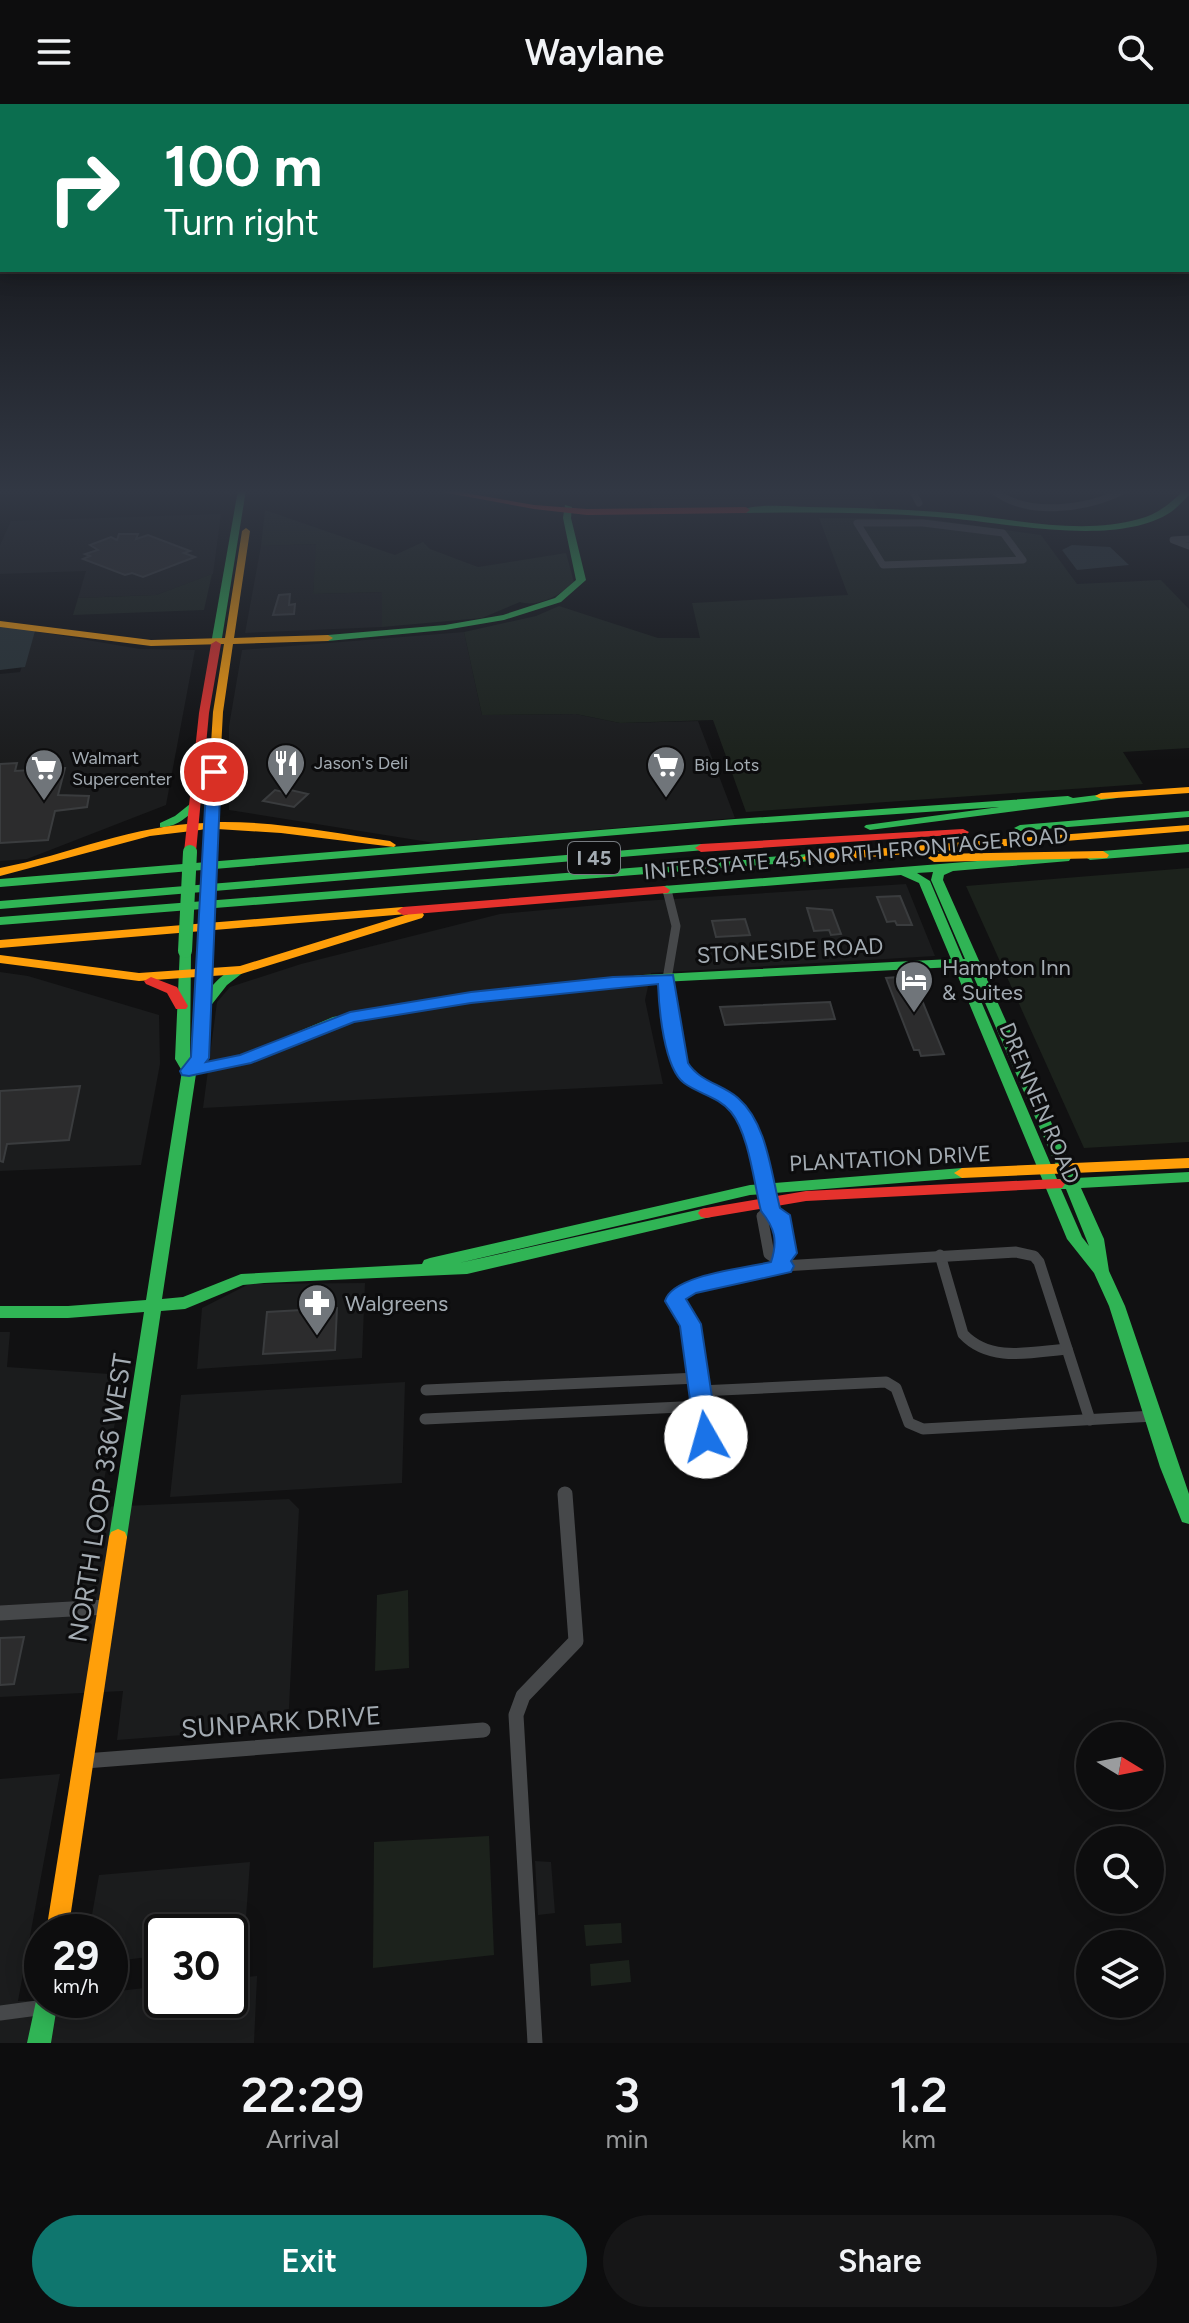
<!DOCTYPE html>
<style>
body{margin:0;font-family:Figtree,sans-serif;background:#161617;color:#f1f3f6;height:100vh;display:flex;flex-direction:column;font-size:30px;white-space:nowrap}
*{box-sizing:border-box;margin:0}
p{font-size:26px;color:#9a9c9e}
.icon{flex:none;width:44px;height:44px;fill:none;stroke:currentColor;stroke-width:2;stroke-linecap:round;stroke-linejoin:round}
.map{position:relative;height:1939px;overflow:hidden}
.details{display:flex;flex-direction:column;background:#0d0d0e;flex:1}
.details>*{flex:none}
.guide{position:absolute;left:0px;top:0px;width:1190px;height:168px;box-shadow:0 4px 20px #0003,0 0 0 2px #2d2d2e;background:#0b6e4f;color:#fff;overflow:hidden}
.needle{width:52px;rotate:100deg}
.controls{position:absolute;left:1076px;top:1618px;display:grid;gap:16px}
.controls a{display:grid;place-items:center;width:88px;height:88px;border-radius:50%;background:#0d0d0e;box-shadow:0 4px 20px #0003,0 0 0 2px #2d2d2e;font-size:40px}
.speed{position:absolute;left:24px;top:1810px;display:flex;gap:16px;font-size:40px;font-weight:700;text-align:center}
.speed>*{display:grid;place-content:center;width:104px;height:104px;border-radius:50%;background:#0d0d0e;box-shadow:0 4px 20px #0003,0 0 0 2px #2d2d2e;line-height:1}
.speed small{font-size:20px;font-weight:400}
.speed .limit{border:4px solid #111;border-radius:12px;background:#fff;color:#111}
.pin{position:absolute;display:grid;place-items:center;width:68px;height:68px;color:#fff;margin:-34px;border:4px solid #fff;border-radius:50%;box-shadow:0 2px 8px #0007}
.me{position:absolute;width:88px;margin:-44px;rotate:353deg;stroke-linejoin:round;filter:drop-shadow(0 0 6px #0008)}
.turn{display:flex;align-items:center;gap:28px;height:168px;padding:0 32px;font-size:36px}
.turn .icon{width:104px;height:104px;stroke-width:2.5}
.turn b{display:block;font-size:56px;line-height:68px}
.eta{display:flex;justify-content:space-evenly;align-items:center;height:136px;text-align:center}
.eta b{font-size:48px;font-weight:600;line-height:56px}
.button{display:flex;gap:16px;margin-top:auto;padding:16px 32px}
.button a{flex:1;height:92px;border-radius:48px;background:#0f766e;color:#fff;font-size:32px;font-weight:600;line-height:92px;text-align:center}
.button a+a{background:#161617;color:#f1f3f6}
header{display:flex;justify-content:space-between;align-items:center;height:104px;padding:0 32px;background:#0d0d0e;font-size:36px;font-weight:600}
.map>svg:first-child{display:block}
</style>
<header><svg class="icon" aria-label="menu" viewBox="0 0 24 24"><path d="M4 6h16M4 12h16M4 18h16"/></svg>Waylane<svg class="icon" aria-label="search" viewBox="0 0 24 24"><circle cx="10" cy="10" r="6"/><path d="M15 15l6 6"/></svg></header>
<div class="map">
<svg width="1189" height="1939" viewBox="0 0 1189 1939">
<rect width="100%" height="100%" fill="#111112"/>
<g fill="#1b1c1d">
<polygon points="648,386 867,386 878,404 652,404"/>
<polygon points="221,410 213,470 156,491 78,494 86,467 0,470 0,441 11,417"/>
<polygon points="317,440 313,490 382,488 382,523 245,529 261,442"/>
<polygon points="34,527 140,545 195,546 166,701 27,755 0,757 0,570 20,568"/>
<polygon points="464,528 482,611 576,610 620,619 698,617 735,714 435,739 229,706 229,622 242,546"/>
<polygon points="906,780 935,852 651,869 645,896 663,980 203,1004 217,898 230,883 301,860 500,810 642,797"/>
<polygon points="0,868 28,872 159,911 160,960 141,1061 0,1067"/>
<polygon points="365,1179 362,1254 197,1265 202,1204 249,1180"/>
<polygon points="0,1228 10,1228 7,1263 124,1271 99,1403 289,1395 299,1405 288,1623 117,1636 123,1587 0,1593"/>
<polygon points="405,1278 402,1379 170,1393 181,1291"/>
<polygon points="60,1670 18,1897 110,1896 110,1888 162,1882 162,1896 230,1896 230,1875 257,1872 254,1939 0,1939 0,1675"/>
<polygon points="535,1757 551,1758 555,1809 538,1811"/>
<polygon points="250,1758 244,1841 230,1843 230,1828 162,1828 162,1851 110,1858 110,1828 89,1828 99,1771"/>
</g>
<g fill="#1c221c">
<path d="M265 406 395 451 423 438 430 445 478 463 566 449 574 478C562 490 538 504 520 498L482 514 382 523V488L313 490 316 440 261 442Z"/>
<polygon points="819,414 929,415 1041,431 1077,480 1161,476 1189,505 1189,644 1123,648 1143,680 746,708 713,616 620,619 576,610 482,611 464,528 536,512 559,502 658,534 700,534 692,499 848,491"/>
<polygon points="212,470 204,506 73,511 78,494 156,491"/>
<polygon points="1189,764 1189,1038 1084,1044 966,782"/>
<polygon points="408,1486 409,1564 375,1567 377,1491"/>
<polygon points="489,1732 494,1851 373,1864 374,1738"/>
<polygon points="621,1819 622,1839 586,1842 584,1821"/>
<polygon points="629,1856 631,1878 591,1882 590,1860"/>
</g>
<g fill="#293336">
<polygon points="1072,441 1110,443 1129,461 1077,466 1062,446"/>
<polygon points="0,523 28,524 35,527 25,563 0,566"/>
</g>
<g fill="none" stroke-linecap="round" stroke-linejoin="round">
<polyline stroke="#293336" stroke-width="2" points="220,386 230,390"/>
</g>
<g fill="#2c2c2d" stroke="#3a3c3e" stroke-width="2">
<polygon points="119,430 138,430 136,435 148,431 190,447 184,449 195,453 143,473 132,469 125,471 83,455 90,452 85,450 98,446 90,441 111,433 117,436"/>
<polygon points="290,490 289,501 295,500 294,510 273,511 279,491"/>
<polygon points="17,659 15,667 65,664 58,691 89,692 87,703 55,707 48,736 0,739 0,660"/>
<polygon points="286,685 308,690 294,703 263,697 275,686 283,688"/>
<polygon points="900,792 912,821 897,821 895,817 887,818 877,793"/>
<polygon points="807,804 832,806 841,830 831,831 829,826 814,827"/>
<polygon points="745,815 750,831 716,833 712,817"/>
<polygon points="912,872 944,950 921,952 919,946 914,946 886,874"/>
<polygon points="830,898 835,915 725,921 720,903"/>
<polygon points="80,982 69,1036 7,1040 3,1058 0,1057 0,987"/>
<polygon points="337,1204 335,1246 263,1250 267,1208"/>
<polygon points="24,1533 14,1580 0,1581 0,1534"/>
</g>
<g fill="none" stroke-linecap="round" stroke-linejoin="round">
<g stroke="#46484a" stroke-width="7">
<polyline points="912,386 919,399"/>
<path d="M993 386C1027 414 1088 405 1125 386"/>
<polygon points="857,419 923,419 1003,429 1023,456 883,461"/>
<polyline points="1189,435 1173,436 1189,442"/>
</g>
<polyline stroke="#46484a" stroke-width="9" points="667,786 676,822 667,875 668,899 680,960"/>
<g stroke="#46484a" stroke-width="11">
<path d="M679 958C692 981 708 982 729 996 756 1015 763 1075 771 1107L780 1111 787 1149 781 1156"/>
<polyline points="771,1107 762,1112 769,1150 782,1159"/>
<path d="M940 1151 963 1230C990 1259 1032 1248 1067 1245"/>
<polyline points="426,1286 698,1274"/>
<polyline points="700,1287 886,1278 896,1284 909,1319 923,1325 1154,1312"/>
<polyline points="425,1315 703,1302"/>
<polyline points="706,1333 691,1220 675,1197 680,1187 783,1162 1016,1148 1034,1152 1039,1158 1090,1316"/>
</g>
<g stroke="#46484a" stroke-width="15">
<polyline points="0,1509 107,1503"/>
<polyline points="85,1657 483,1626"/>
<polyline points="0,1909 45,1903"/>
<polyline points="535,1939 516,1611 523,1592 576,1537 565,1390"/>
</g>
<g fill="#30b455" fill-rule="evenodd">
<polygon points="238,386 246,386 221,540 216,543 211,540"/>
<path d="M1184 386H1189V391C1184 396 1178 403 1171 408 1115 445 1000 417 936 413 873 408 809 408 746 409L742 406C756 399 791 403 808 403 859 404 911 405 962 410 1018 416 1083 431 1139 415 1158 410 1171 399 1184 386Z"/>
<polygon points="565,401 572,403 571,414 586,476 561,498 504,516 445,526 328,537 323,534 328,531 445,521 503,511 555,494 576,476 563,414"/>
<polygon points="1113,689 1119,692 1117,694 870,726 864,723 866,721 999,703 735,721 0,783 0,775 735,715 1068,692 1073,694"/>
<path d="M195 696 201 699C190 711 177 724 160 723V719L175 712Z"/>
<polygon points="1189,707 1189,713 1020,727 1014,724 1020,721"/>
<polygon points="701,740 705,742 705,746 0,805 0,797"/>
<polygon points="1189,740 1189,748 1090,756 1084,752 1090,748"/>
<polygon points="808,750 812,751 812,757 0,821 0,813"/>
<path d="M1065 750 1071 754 1069 757 953 767 944 771 943 776 1076 1074 1189 1068V1078L1081 1084 1104 1135 1109 1167 1125 1202 1189 1390V1420L1182 1418 1160 1363 1109 1202 1094 1169 1067 1135 954 863 642 879 448 900 341 919 250 958 196 970 162 1195 183 1193 241 1170 422 1160 424 1156 430 1154 750 1081 962 1064 970 1069 962 1074 750 1091 459 1159 706 1104 711 1105 714 1109 711 1113 706 1114 467 1170 264 1179 243 1181 185 1205 161 1207 127 1433 125 1438 118 1441 111 1438 109 1433 144 1208 68 1214H0V1202H68L146 1196 182 967 175 955 180 844H190L191 847 190 957 193 953 199 847 205 843 211 847 210 885C217 875 227 867 239 863L245 867 227 881 209 904 207 954 203 960 241 952 333 913 448 892 642 871 951 855 919 779 901 771 664 790 658 786 664 782ZM933 768 931 776 965 855H963L930 777 917 769ZM966 862H969L1062 1075H1057ZM1061 1085H1066L1089 1142 1082 1133Z"/>
<polygon points="42,1886 42,1896 58,1896 51,1939 27,1939 38,1888"/>
</g>
<g fill="#ff9f0a" fill-rule="evenodd">
<path d="M246 424 250 427 234 534 328 531 333 534 328 537 233 540 223 608 217 718C275 717 333 729 390 737L396 741 394 743 281 729 217 725 216 745 210 749 204 745 205 725 200 726 150 732 0 772V764C68 751 135 720 206 719L213 608 224 540 151 542 0 523V517L151 536 225 534 242 427Z"/>
<polygon points="1189,683 1189,689 1101,695 1095,692 1101,689"/>
<polygon points="1189,721 1189,727 808,758 802,754 808,750"/>
<polygon points="1103,747 1109,751 1107,754 934,758 928,754 934,750"/>
<polygon points="403,803 407,804 409,807 407,810 0,844 0,836"/>
<polygon points="418,807 422,808 424,811 422,814 241,870 139,877 0,859 0,851 139,869 240,862"/>
<polygon points="1189,1054 1189,1064 962,1074 954,1069 962,1064"/>
<polygon points="118,1425 125,1428 127,1433 68,1828 46,1828 109,1433 111,1428"/>
</g>
<g fill="#e5322d" fill-rule="evenodd">
<polygon points="431,386 448,386 534,401 587,405 746,403 750,406 746,409 587,411 534,405"/>
<polygon points="216,537 221,540 209,609 196,748 190,752 184,748 199,609 211,540"/>
<polygon points="963,725 969,728 967,730 701,748 695,744 701,740"/>
<polygon points="664,782 670,786 668,789 403,811 397,807 403,803"/>
<polygon points="151,873 177,883 188,902 186,905 176,905 167,889 146,880 144,877"/>
<polygon points="1057,1075 1062,1076 1065,1080 1062,1084 806,1097 706,1114 701,1113 698,1109 701,1105 706,1104 806,1087"/>
</g>
<polyline stroke="#30b455" stroke-width="14" points="185,847 190,748"/>
<polyline stroke="#ff9f0a" stroke-width="14" points="205,847 210,745"/>
</g>
<linearGradient id="sky" x2="0" y2="1"><stop stop-color="#09090a"/><stop offset="0.59" stop-color="#323844"/><stop offset="1" stop-color="#323844" stop-opacity="0"/></linearGradient>
<rect width="1189" height="657" fill="url(#sky)"/>
<path fill="#1a73e8" stroke="#114b97" stroke-width="2" d="M214 664 221 668 209 954 206 958 240 951 350 908 471 888 613 873 673 871 688 959C700 978 722 980 738 994 767 1019 771 1069 780 1104L790 1111 797 1149 791 1157 794 1162 791 1168 696 1189 686 1195 701 1220 718 1333 714 1339 706 1342 698 1339 695 1333 680 1222 665 1197C672 1171 745 1164 771 1158 778 1137 775 1124 761 1107 754 1080 749 1030 731 1008 719 993 699 990 684 979 664 964 659 905 658 880L471 899 354 918 251 959 189 972 182 971 180 967 191 953 207 668Z"/>
<defs>
<g id="restaurant-pin" transform="scale(2)"><path d="M0 17L-7.5 6A9.5 9.5 0 1 1 7.5 6Z" fill="#70757a" stroke="#0c0c0d"/><path d="M-5-6h1v4h1v-4h1v4h1v-4h1v5L-1.5 .5V6h-2V.5L-5-1ZM5-6V6H3V1.5H1.5Q1.5-4 5-6Z" fill="#fff"/></g>
<g id="supermarket-pin" transform="scale(2)"><path d="M0 17L-7.5 6A9.5 9.5 0 1 1 7.5 6Z" fill="#70757a" stroke="#0c0c0d"/><path d="M-6-5.5h2.5l.6 2H6L4.5 2H-2.5L-4.4-4H-6ZM-1.5 3.2a1.3 1.3 0 1 0 .1 0ZM3 3.2a1.3 1.3 0 1 0 .1 0Z" fill="#fff"/></g>
<g id="hotel-pin" transform="scale(2)"><path d="M0 17L-7.5 6A9.5 9.5 0 1 1 7.5 6Z" fill="#70757a" stroke="#0c0c0d"/><path d="M-6-4.5h1.5V1H6V5H4.5V3h-9V5H-6ZM-4 0a1.8 1.8 0 1 1 3.6 0ZM.5 0V-2.5h3Q6-2.5 6 0Z" fill="#fff"/></g>
<g id="pharmacy-pin" transform="scale(2)"><path d="M0 17L-7.5 6A9.5 9.5 0 1 1 7.5 6Z" fill="#70757a" stroke="#0c0c0d"/><path d="M-2-6h4v4h4v4h-4v4h-4v-4h-4v-4h4Z" fill="#fff"/></g>
</defs>
<g fill-rule="evenodd">
<use href="#restaurant-pin" x="286" y="659"/>
<use href="#supermarket-pin" x="666" y="661"/>
<use href="#supermarket-pin" x="44" y="664"/>
<use href="#hotel-pin" x="914" y="876"/>
<use href="#pharmacy-pin" x="317" y="1199"/>
</g>
<g text-anchor="middle" stroke-width="6" stroke-linejoin="round" paint-order="stroke">
<g font-size="18" fill="#a3abb2" stroke="#0c0c0d" text-anchor="start">
<text x="72" y="660">Walmart<tspan x="72" dy="21">Supercenter</tspan></text>
<text x="314" y="665">Jason's Deli</text>
<text x="694" y="667">Big Lots</text>
</g>
<rect fill="#0c0c0d" stroke="#767b80" stroke-width="2" x="568" y="738" width="52" height="32" rx="6"/>
<g font-size="20" font-weight="bold" fill="#a3abb2">
<text x="594" y="761">I 45</text>
</g>
<g font-size="22" fill="#a3abb2" stroke="#0c0c0d">
<text transform="translate(856 749) rotate(-5)" y="8">INTERSTATE 45 NORTH FRONTAGE ROAD</text>
<text transform="translate(790 846) rotate(-3)" y="8">STONESIDE ROAD</text>
<text transform="translate(1040 999) rotate(67)" y="8">DRENNEN ROAD</text>
<text transform="translate(890 1054) rotate(-3)" y="8">PLANTATION DRIVE</text>
</g>
<g font-size="22" fill="#a3abb2" stroke="#0c0c0d" text-anchor="start">
<text x="942" y="871">Hampton Inn<tspan x="942" dy="25">&amp; Suites</tspan></text>
<text x="345" y="1207">Walgreens</text>
</g>
<g font-size="26" fill="#a3abb2" stroke="#0c0c0d">
<text transform="translate(100 1394) rotate(-81)" y="9">NORTH LOOP 336 WEST</text>
<text transform="translate(281 1618) rotate(-4)" y="9">SUNPARK DRIVE</text>
</g>
</g>
</svg>
<div class="controls">
<a><svg class="needle" viewBox="-14 -14 28 28"><path d="M0-13l5 13h-10z" fill="#e53935"/><path d="M0 13l5-13h-10z" fill="#9a9c9e"/></svg></a>
<a><svg class="icon" aria-label="search" viewBox="0 0 24 24"><circle cx="10" cy="10" r="6"/><path d="M15 15l6 6"/></svg></a>
<a><svg class="icon" aria-label="layers" viewBox="0 0 24 24"><path d="M12 4l9 5-9 5-9-5zM3 14l9 5 9-5"/></svg></a>
</div>
<div class="speed"><div>29<small>km/h</small></div><div class="limit">30</div></div>
<div class="pin" style="left:214px;top:668px;background:#d93025"><svg class="icon" aria-label="arrive" viewBox="0 0 24 24"><path d="M6 21V4h12l-3 4 3 4H6"/></svg></div>
<svg class="me" style="left:706px;top:1333px" viewBox="-20 -20 40 40"><circle r="19" fill="#fff"/><path d="M0-13L10 11 0 6-10 11z" fill="#1a73e8"/></svg>
<div class="guide">
<div class="turn"><svg class="icon" aria-label="right" viewBox="0 0 24 24"><path d="M7 20v-9h11M14 6l5 5-5 5"/></svg><div><b>100 m</b>Turn right</div></div>
</div>
</div>
<section class="details">
<div class="eta">
<div><b>22:29</b><p>Arrival</p></div>
<div><b>3</b><p>min</p></div>
<div><b>1.2</b><p>km</p></div>
</div>
<div class="button"><a>Exit</a><a>Share</a></div>
</section>
